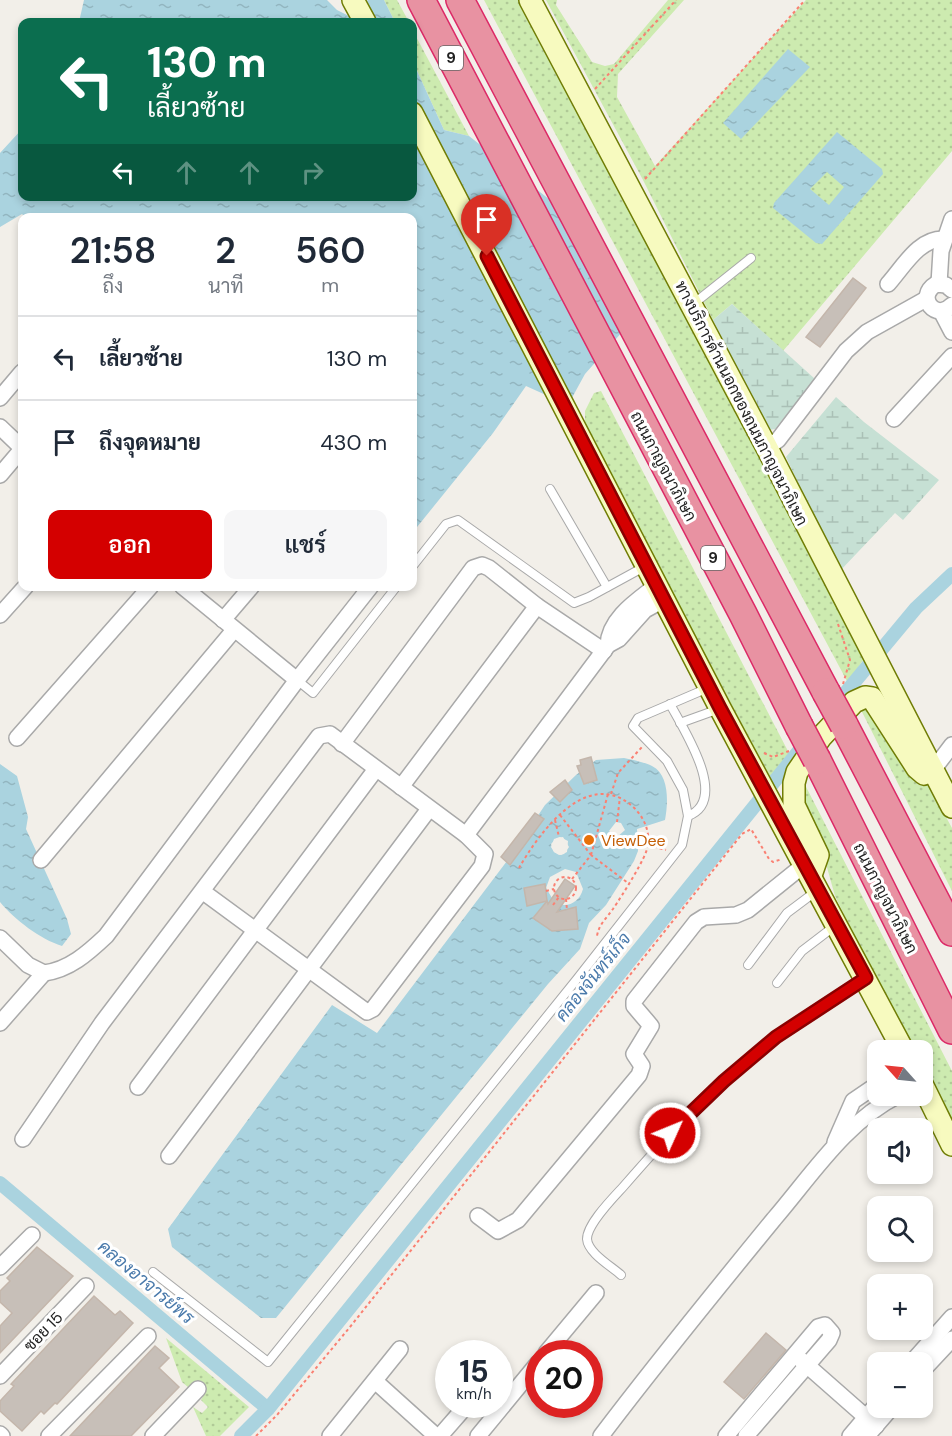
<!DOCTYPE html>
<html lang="th">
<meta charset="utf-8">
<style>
body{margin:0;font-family:"DM Sans",Sarabun,sans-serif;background:#f6f6f7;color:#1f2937;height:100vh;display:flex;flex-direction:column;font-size:22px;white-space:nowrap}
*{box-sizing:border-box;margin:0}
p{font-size:20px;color:#747a83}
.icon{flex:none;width:33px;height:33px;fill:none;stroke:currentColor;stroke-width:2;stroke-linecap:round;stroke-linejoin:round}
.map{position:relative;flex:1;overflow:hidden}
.side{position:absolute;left:18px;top:213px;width:399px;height:378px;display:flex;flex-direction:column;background:#fff;border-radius:12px;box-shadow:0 3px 9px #0003}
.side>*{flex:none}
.hud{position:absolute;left:18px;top:18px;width:399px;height:183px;border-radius:12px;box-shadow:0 3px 9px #0003;background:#0b6e4f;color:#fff;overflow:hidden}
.needle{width:39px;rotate:297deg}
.buttons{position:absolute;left:867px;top:1040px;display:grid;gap:12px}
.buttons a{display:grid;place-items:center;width:66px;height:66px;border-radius:12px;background:#fff;box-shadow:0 3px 9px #0003;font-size:30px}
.speed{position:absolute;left:435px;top:1340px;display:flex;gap:12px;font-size:30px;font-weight:700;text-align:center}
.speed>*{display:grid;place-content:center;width:78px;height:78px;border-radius:50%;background:#fff;box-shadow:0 3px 9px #0003;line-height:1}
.speed small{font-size:15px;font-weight:400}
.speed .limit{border:9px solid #d22;background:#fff;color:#111}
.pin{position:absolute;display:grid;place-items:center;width:51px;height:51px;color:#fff;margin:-62px -26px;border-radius:50% 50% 50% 0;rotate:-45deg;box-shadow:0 0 6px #0007}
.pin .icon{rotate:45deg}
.me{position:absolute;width:66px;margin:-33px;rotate:46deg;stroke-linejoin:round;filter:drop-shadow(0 0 4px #0008)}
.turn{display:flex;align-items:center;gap:21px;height:126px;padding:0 30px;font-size:27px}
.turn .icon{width:78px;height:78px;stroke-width:2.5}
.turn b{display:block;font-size:42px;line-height:51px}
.lanes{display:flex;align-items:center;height:57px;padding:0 30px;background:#0003;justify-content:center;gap:30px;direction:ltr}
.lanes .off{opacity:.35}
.eta{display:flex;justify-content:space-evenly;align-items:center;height:102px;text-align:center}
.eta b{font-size:36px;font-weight:600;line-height:42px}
.action{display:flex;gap:12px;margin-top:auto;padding:12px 30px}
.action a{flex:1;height:69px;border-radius:12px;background:#d40000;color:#fff;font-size:24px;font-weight:600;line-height:69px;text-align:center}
.action a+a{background:#f6f6f7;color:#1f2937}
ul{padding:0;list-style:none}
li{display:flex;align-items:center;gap:18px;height:84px;padding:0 30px;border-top:2px solid #e0e1e3}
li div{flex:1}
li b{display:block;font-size:22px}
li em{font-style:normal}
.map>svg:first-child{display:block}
</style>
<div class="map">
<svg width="952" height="1436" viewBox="0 0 952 1436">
<defs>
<pattern id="grass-dots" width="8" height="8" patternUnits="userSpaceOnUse" patternTransform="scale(1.5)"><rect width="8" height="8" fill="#cdebb0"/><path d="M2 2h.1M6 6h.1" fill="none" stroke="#b0c997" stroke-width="1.8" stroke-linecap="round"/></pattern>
<pattern id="wetland-marsh" width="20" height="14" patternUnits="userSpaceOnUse" patternTransform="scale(1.5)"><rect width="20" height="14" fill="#c6e0d4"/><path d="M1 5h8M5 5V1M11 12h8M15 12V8" fill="none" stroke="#aac0b6"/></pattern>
<pattern id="water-ripples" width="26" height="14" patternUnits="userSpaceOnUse" patternTransform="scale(1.5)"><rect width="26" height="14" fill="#aad3df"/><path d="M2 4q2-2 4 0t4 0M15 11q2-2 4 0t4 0" fill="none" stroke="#92b5bf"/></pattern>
</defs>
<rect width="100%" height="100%" fill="#f2efe9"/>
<g fill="url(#grass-dots)">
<polygon points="384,0 397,0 409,22 395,22"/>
<polygon points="484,0 522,0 865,657 848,683"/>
<polygon points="546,0 557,0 556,5 592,62 605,66 614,64 668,0 684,0 618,74 617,97 655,166 806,0 952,0 952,151 783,351 732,304 713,320 643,180"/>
<polygon points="412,29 469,136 444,130 413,62"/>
<polygon points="601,391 790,755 771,779 585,430 585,411 594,393"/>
<polygon points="864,702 915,775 929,786 952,828 952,891 859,706"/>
<polygon points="802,779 952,1071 952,1127 923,1071 922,1050 911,1050 835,896 821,846 799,788"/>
<polygon points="166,1338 249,1407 220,1436 206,1436 193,1407 202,1413 208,1407 201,1400 206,1391 195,1382 189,1388 182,1382"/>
</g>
<g fill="url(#wetland-marsh)">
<polygon points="732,304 815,379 775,429 769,430 713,320"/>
<polygon points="836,397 864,422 939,480 903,520 895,513 839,572 786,457"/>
</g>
<g fill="url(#water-ripples)" fill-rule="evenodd">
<polygon points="84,0 327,0 337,10 349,16 368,0 384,0 395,22 79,22"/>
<polygon points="788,49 810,67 741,139 723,123"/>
<polygon points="413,62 444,130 469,136 602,241 638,314 585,374 568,405 526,386 493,433 413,532 412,218 26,218 22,214 0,227 0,153 22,129 22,196 412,196"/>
<path d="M837 132 882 169 883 174 822 244 816 243 773 208 774 203ZM827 172 844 187 829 205 810 189Z"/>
<path d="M624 758C633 760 644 762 652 766 670 775 668 804 665 820L637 829 638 851 634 861 606 905 589 923 580 949 548 984 276 1318H261L172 1247 168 1229 332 1005 377 1033 513 853 545 805 576 775 596 760ZM616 822 621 823 625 830 616 838 609 831ZM560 837 568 841 567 852 561 855 554 852 551 847 554 839ZM565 869 576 872 583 889C579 903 568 908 555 903L546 888 550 877Z"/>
<path d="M0 764 17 776 28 817 26 829 67 919 71 934 62 946C40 939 15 920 0 902Z"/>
</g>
<polygon fill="#f2efe9" points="563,837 569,847 564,854 559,855 554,852 551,844 557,838"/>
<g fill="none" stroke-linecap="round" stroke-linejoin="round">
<g stroke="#aad3df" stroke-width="14">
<polyline points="832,709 916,608 952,574"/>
<polyline points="0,1183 268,1409"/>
<polyline points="241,1436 268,1409 807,741"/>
</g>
</g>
<g fill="#c7bfb8" stroke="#c4b6ab" stroke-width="1.5">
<polygon points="853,278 866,288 820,347 806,337"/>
<polygon points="591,757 597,780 584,784 577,766 581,765 580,760"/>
<polygon points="565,780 572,790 560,802 550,792"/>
<polygon points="535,813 544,819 510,865 501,857"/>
<polygon points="565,879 575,886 557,912 576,907 578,929 552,931 533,918 547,901 548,904"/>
<polygon points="545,884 547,901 527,906 524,888"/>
<polygon points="37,1247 73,1276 0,1353 0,1326 12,1313 0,1302 0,1291 10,1281 7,1278"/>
<polygon points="94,1296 115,1315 120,1311 133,1323 57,1404 55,1403 44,1414 41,1411 22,1431 0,1411 0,1401 14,1386 11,1384"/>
<polygon points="766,1333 786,1350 744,1399 724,1382"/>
<polygon points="155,1346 169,1358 159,1368 179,1387 131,1436 70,1436"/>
</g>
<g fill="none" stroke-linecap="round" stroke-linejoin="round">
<g stroke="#a9a9a9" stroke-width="10">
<g id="service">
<polyline points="692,305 751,258"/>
<polyline points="550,489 607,587"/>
<polyline points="412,567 446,524 458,520 574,603 589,597 644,567"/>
<polyline points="297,680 313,693 397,586"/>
<path d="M670 704C684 730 730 800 688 816"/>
<polyline points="680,723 719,709"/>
<polyline points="748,965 787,913 815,892"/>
<polyline points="777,983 802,951 836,925"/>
<polyline points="153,1272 268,1362 577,979 682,845 688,816 683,790 667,761 633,726 638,718 708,688"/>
<path d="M621 1275C611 1266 588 1253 587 1239 587 1224 613 1198 623 1187 670 1133 719 1079 777 1037 805 1016 835 998 864 978"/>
</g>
</g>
<g stroke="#a9a9a9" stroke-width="18">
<g id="minor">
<path d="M888 284C904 266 919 238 944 239"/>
<polyline points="939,284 941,251 952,219"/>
<path d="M952 290 946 285 936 284C915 297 936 322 952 305"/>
<polyline points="941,311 952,332"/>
<polyline points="0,398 22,372"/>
<polyline points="894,419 952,356"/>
<polyline points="0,427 22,448"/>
<polyline points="767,448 778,440 846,351 867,332 926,299"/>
<polyline points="0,475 22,449"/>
<polyline points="0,615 26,586"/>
<polyline points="223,620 252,586"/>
<path d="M608 645C609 618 638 600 657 585"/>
<polyline points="297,680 371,586"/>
<polyline points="17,738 151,586"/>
<polyline points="342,744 473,568 482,565 489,568 537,606 604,651"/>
<polyline points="933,770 952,745"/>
<polyline points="401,787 537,606"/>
<polyline points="466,835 608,645 619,639 645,610 665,599"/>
<polyline points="41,860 234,630"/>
<path d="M0 938 28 965 44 973C69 970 88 953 106 936L297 680 182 586"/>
<polyline points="0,1023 44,973"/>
<polyline points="138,1087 376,769"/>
<polyline points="23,1139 102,1023 319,736 330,734 466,835 485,854 482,866 373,1009 367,1012 202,891"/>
<polyline points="835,1142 853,1101 878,1084"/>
<polyline points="169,1156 429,809"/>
<polyline points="478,1216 498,1231 518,1220 639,1075 642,1066 634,1054 651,1026 634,1006 634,1001 696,922 704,917 736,915 748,910 805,864"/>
<polyline points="0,1267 32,1235"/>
<polyline points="546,1353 596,1293"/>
<polyline points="801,1360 876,1426"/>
<polyline points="912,1362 952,1317"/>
<polyline points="922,1371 952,1339"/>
<polyline points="0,1376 86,1286"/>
<polyline points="375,1381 436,1436"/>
<polyline points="0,1434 2,1436"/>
<polyline points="49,1436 148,1336"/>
<polyline points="153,1436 198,1389"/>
<polyline points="330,1436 400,1349"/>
<polyline points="440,1436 467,1405"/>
<polyline points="478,1436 538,1363"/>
<path d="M601 1436C657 1362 715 1291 774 1219 811 1176 846 1121 899 1095"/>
<polyline points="726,1436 818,1327 825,1325 832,1333 829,1340 746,1436"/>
<polyline points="850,1436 878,1403"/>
<polyline points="867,1436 892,1407"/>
</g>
</g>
<g stroke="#707d05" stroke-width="24">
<g id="secondary">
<polyline points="353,0 365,22"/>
<polyline points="530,0 767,448 952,807"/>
<polyline points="412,113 720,708 903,1050"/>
<polyline points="811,875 818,855 794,805 794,783 797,772 821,737 854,702 865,697 872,698 917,768 924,774 933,770"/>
<polyline points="922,1084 952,1145"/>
</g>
</g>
<g stroke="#dc2a67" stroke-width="30">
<g id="motorway">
<polyline points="421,0 743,614 799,726"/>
<polyline points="460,0 826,692"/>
<polyline points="844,725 952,932"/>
<polyline points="817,760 952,1030"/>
</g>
</g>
<g stroke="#fa8072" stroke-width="2" stroke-dasharray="3 3" stroke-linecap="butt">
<polyline points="595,89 676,0"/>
<polyline points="645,179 805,0"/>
<polyline points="838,624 850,660 843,684"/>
<polyline points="764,753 773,757 789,751"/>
<polyline points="611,794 618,773 642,747"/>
<polyline points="560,815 591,855"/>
<polyline points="555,820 559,837"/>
<polyline points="617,822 620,797"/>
<polyline points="648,845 666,850"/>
<polyline points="591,855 608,794"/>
<path d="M519 868C539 833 586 768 631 805 643 815 650 830 648 845 647 857 621 897 613 909 606 919 599 924 597 936"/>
<circle cx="565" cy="888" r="11"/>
<polyline points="572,879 591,855 628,883"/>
<polyline points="546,891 554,889"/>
<polyline points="566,899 567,910"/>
<polyline points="553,905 559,897"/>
<polyline points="256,1436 277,1415 350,1327 742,834 751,829 769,859 773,862 782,859"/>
</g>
<use href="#service" stroke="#fff" stroke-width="8"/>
<use href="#minor" stroke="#fff" stroke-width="15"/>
<use href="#secondary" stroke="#f7fabf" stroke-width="21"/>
<use href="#motorway" stroke="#e892a2" stroke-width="27"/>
<g stroke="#dc2a67" stroke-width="30" stroke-linecap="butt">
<g id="motorway-bridge">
<polyline points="826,692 844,725"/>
<polyline points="799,726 817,760"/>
</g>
</g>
<use href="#motorway-bridge" stroke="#e892a2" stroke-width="27"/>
</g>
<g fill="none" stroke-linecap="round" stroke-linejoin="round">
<g stroke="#8a0000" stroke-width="15">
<polyline id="route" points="487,256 720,708 866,978 776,1037 724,1081 670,1133"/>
</g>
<use href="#route" stroke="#d40000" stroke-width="10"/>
</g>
<circle fill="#e8710a" stroke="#fff" stroke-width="2" cx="589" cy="840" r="6"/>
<g text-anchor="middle" stroke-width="6" stroke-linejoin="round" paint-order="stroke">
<g fill="#fff" stroke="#646464" stroke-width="1.5">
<rect x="439" y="46" width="24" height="24" rx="4.5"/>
<rect x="701" y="546" width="24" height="24" rx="4.5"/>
</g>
<g font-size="15" font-weight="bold" fill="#222">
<text x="451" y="63">9</text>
<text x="713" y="563">9</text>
</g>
<g font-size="16" fill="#222" stroke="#fff">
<text transform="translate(742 403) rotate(63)" y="6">ทางบริการด้านนอกของถนนกาญจนาภิเษก</text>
<text transform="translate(664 466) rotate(62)" y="6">ถนนกาญจนาภิเษก</text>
<text transform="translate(886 898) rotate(63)" y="6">ถนนกาญจนาภิเษก</text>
<text transform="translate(43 1331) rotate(-46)" y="6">ซอย 15</text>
</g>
<g font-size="16" fill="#c56008" stroke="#fff" text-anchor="start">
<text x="601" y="846">ViewDee</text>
</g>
<g font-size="18" font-style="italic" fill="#4a7aab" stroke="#fff">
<text transform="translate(593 977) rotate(-51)" y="6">คลองจันทร์เก็จ</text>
<text transform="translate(146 1282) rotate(40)" y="6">คลองอาจารย์พร</text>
</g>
</g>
</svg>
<div class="buttons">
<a><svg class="needle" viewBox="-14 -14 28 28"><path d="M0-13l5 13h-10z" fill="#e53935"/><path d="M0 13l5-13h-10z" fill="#747a83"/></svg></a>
<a><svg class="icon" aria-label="sound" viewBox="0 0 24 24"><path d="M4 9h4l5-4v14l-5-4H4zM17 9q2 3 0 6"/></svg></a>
<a><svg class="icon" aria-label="search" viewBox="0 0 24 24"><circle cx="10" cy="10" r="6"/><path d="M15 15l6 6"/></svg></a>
<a>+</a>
<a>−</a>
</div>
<div class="speed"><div>15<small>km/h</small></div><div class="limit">20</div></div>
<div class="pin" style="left:487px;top:256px;background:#d93025"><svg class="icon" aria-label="arrive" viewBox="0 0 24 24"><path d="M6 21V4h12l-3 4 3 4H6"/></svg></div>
<svg class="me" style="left:670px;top:1133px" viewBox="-20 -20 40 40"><circle r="17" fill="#d40000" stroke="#fff" stroke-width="3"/><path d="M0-11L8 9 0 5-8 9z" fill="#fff"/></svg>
<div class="hud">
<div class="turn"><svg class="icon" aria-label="left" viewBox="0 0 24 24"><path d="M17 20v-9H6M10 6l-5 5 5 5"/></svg><div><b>130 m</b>เลี้ยวซ้าย</div></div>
<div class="lanes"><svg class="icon" aria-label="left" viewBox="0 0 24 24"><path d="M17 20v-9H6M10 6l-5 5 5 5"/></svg><svg class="icon off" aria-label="ahead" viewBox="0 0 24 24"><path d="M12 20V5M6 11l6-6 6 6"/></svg><svg class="icon off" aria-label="ahead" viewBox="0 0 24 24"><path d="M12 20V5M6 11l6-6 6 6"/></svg><svg class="icon off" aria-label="right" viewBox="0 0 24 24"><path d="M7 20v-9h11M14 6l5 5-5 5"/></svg></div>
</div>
<section class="side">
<div class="eta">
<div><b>21:58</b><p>ถึง</p></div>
<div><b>2</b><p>นาที</p></div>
<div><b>560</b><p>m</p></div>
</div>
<ul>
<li><svg class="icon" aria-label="left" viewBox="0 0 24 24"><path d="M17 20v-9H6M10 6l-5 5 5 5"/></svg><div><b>เลี้ยวซ้าย</b></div><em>130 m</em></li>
<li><svg class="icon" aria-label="arrive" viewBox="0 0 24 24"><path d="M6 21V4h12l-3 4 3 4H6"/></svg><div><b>ถึงจุดหมาย</b></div><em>430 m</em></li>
</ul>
<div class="action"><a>ออก</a><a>แชร์</a></div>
</section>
</div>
